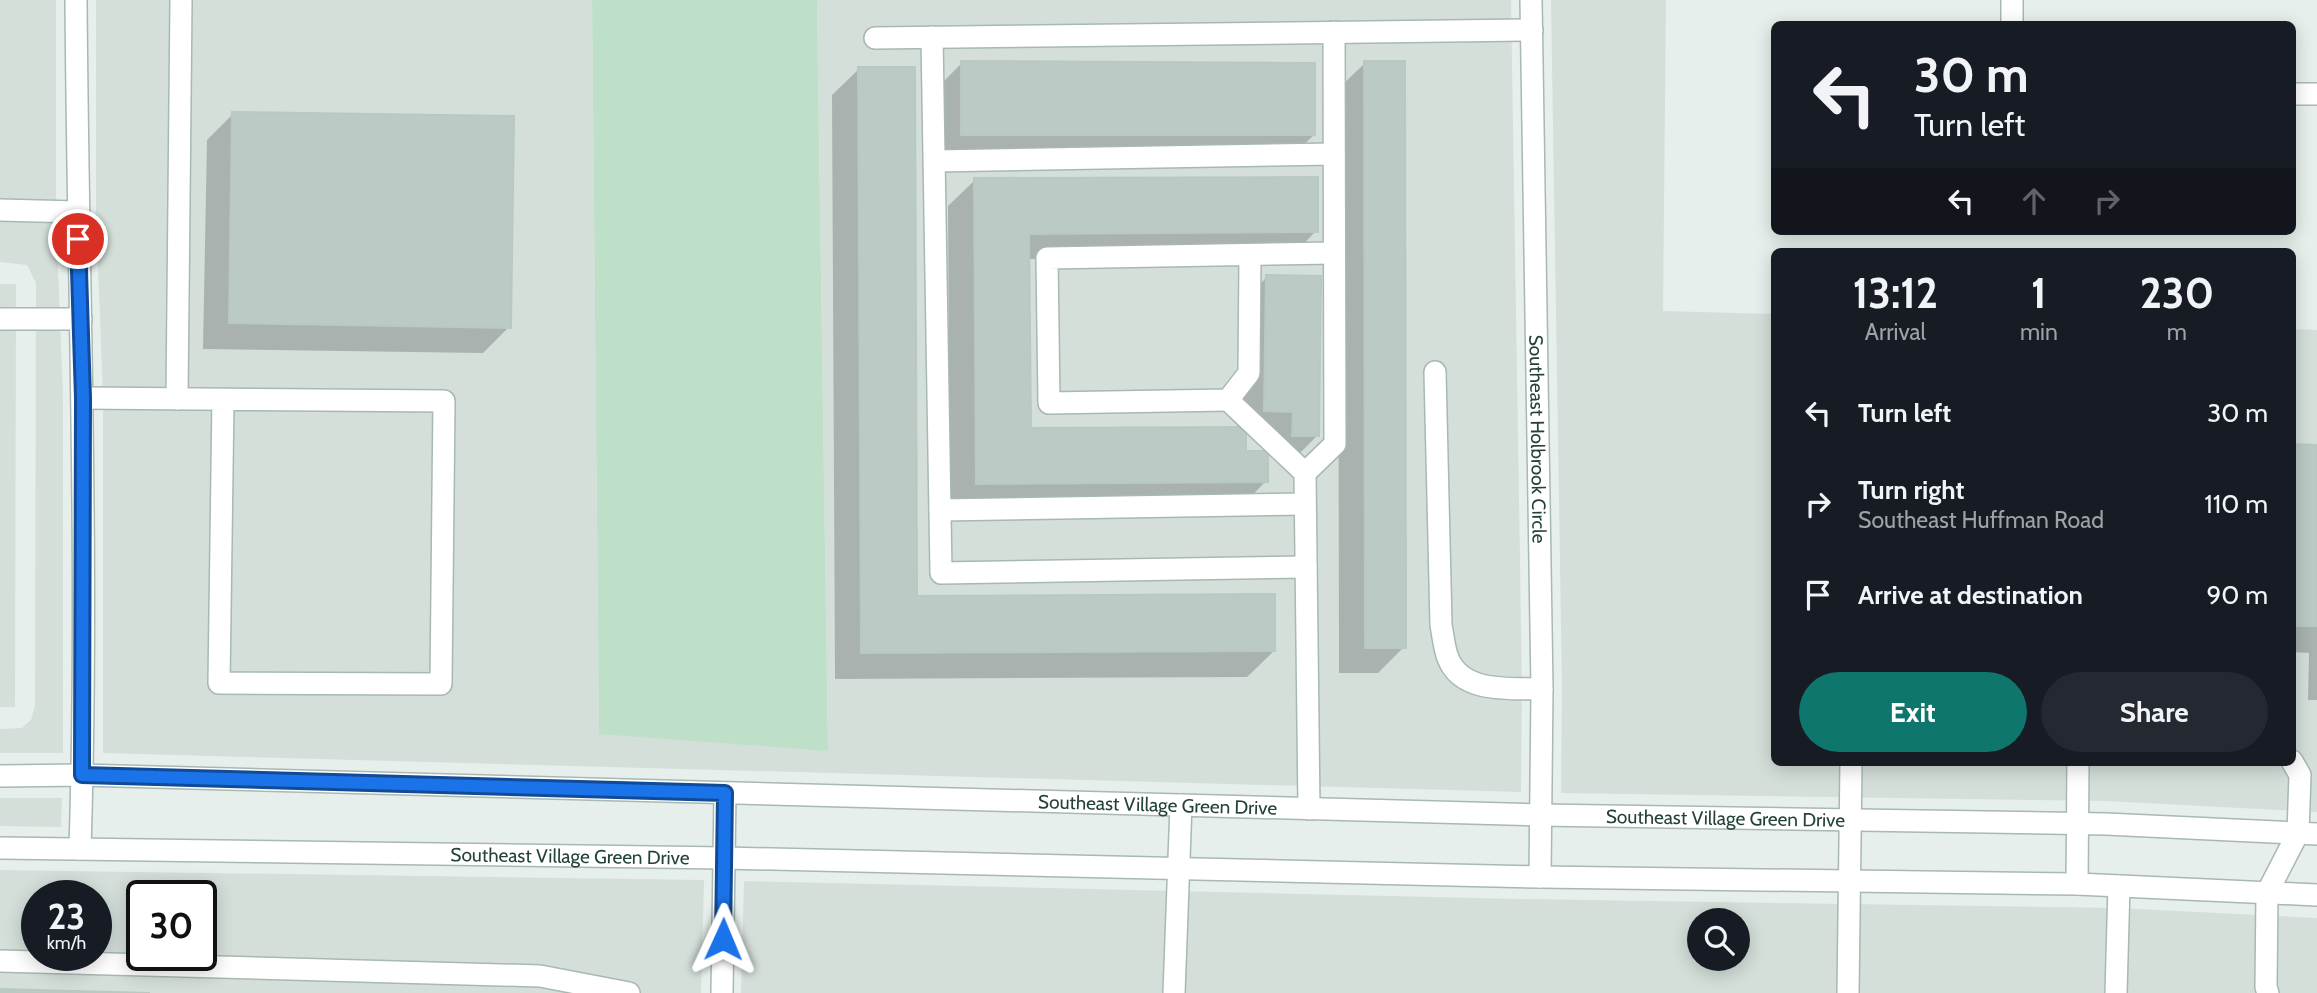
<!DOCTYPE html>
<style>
body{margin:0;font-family:Cabin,sans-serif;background:#242831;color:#f1f3f6;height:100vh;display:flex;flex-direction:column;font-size:26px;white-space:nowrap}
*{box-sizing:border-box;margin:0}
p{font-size:23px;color:#9ea1a6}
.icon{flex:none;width:38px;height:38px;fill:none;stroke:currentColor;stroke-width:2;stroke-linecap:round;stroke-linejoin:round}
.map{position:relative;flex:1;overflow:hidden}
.side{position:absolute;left:1771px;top:248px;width:525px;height:518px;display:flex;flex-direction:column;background:#171b24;border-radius:10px;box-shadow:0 4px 18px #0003}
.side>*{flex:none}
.top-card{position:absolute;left:1771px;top:21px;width:525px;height:214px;border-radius:10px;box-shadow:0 4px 18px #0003;background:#171b24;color:#f1f3f6;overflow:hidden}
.tools{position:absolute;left:1687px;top:908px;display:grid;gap:14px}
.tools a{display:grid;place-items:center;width:63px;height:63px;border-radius:50%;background:#171b24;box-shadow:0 4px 18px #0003;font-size:35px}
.speed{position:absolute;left:21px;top:880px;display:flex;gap:14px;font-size:35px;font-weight:700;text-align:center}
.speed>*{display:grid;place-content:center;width:91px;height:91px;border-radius:50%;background:#171b24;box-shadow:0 4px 18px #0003;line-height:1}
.speed small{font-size:18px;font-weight:400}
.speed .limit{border:4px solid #111;border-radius:10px;background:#fff;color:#111}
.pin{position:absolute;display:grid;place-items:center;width:60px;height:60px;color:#fff;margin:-30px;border:4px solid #fff;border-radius:50%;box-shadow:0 2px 7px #0007}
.me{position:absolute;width:77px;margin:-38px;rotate:1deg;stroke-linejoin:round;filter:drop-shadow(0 0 5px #0008)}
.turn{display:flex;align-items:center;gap:24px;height:147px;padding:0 28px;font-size:32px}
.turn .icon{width:91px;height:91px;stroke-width:2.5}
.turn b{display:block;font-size:49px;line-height:60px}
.lanes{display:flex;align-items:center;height:66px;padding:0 28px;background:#0003;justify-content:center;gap:35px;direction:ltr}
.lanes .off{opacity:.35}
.eta{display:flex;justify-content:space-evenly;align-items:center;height:119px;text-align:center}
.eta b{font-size:42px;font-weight:700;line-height:49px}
.action{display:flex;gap:14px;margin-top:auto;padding:14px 28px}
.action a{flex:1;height:80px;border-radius:42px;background:#0f766e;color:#fff;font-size:28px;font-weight:700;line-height:80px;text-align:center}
.action a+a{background:#242831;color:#f1f3f6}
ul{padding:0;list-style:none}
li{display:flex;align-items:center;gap:21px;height:91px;padding:0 28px}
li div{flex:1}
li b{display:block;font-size:26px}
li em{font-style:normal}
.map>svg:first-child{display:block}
</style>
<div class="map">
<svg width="2317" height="993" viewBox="0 0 2317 993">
<rect width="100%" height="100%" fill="#e6efeb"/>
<g fill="#d4dfda" fill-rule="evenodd">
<polygon points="0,0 56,0 56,213 63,398 63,753 0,753 0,729 22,728 31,720 35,706 36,283 27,265 0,262"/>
<polygon points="96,0 592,0 599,733 828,750 817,0 1511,0 1522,688 1521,792 103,753 103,398 96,212"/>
<polygon points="1551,0 1666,0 1663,311 1774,314 1774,763 2292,763 2293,329 2317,330 2317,812 2106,801 1561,793 1562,688"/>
<polygon points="0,284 16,284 15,707 0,707"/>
<polygon points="0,798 62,798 61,827 0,826"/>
<path d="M0 870 704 880 701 993H0ZM37 896H96V956H37ZM142 896H201V956H142Z"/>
<path d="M744 881 1520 899 2118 908 2317 918V993H741ZM1699 920H1738V959H1699Z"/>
</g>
<polygon fill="#bfe0c8" points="592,0 817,0 828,751 599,734"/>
<g fill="#0003">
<polygon points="962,63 1314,135 1287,161 935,161 935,90"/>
<polygon points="1365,63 1404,647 1378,673 1339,673 1338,89"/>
<polygon points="859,69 916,598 1274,651 1247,677 835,679 832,95"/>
<polygon points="233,114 509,327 483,353 203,349 207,140"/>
<polygon points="975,180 1316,231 1290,258 1028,259 1029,430 1243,429 1246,298 1267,277 1317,436 1296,457 1273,432 1244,431 1245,453 1266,481 1240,508 950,510 948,206"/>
<polygon points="2292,446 2317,447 2317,700 2308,700 2309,653 2292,652"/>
</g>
<g fill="#bbcac4" stroke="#b8c9c2" stroke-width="2">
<polygon points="961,61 1315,63 1315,135 961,135"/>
<polygon points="1364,61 1405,61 1406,648 1365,648"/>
<polygon points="858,67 915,67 917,596 1275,594 1275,651 861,653"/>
<polygon points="232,112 514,116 511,328 229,323"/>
<polygon points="1318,177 1318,232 1029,234 1031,428 1246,427 1246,451 1268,451 1268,482 976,484 974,178"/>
<polygon points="1266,275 1321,276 1319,436 1292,436 1293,412 1264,411"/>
<polygon points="2292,444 2317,445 2317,626 2292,626"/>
<polygon points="0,989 150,993 0,993"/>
</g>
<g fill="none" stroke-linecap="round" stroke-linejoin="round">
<g stroke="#a8b8b2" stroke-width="24">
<g id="minor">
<path d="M76 0C78 283 89 566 80 849"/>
<path id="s1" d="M1531 0 1542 689 1540 877"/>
<polyline points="2012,0 2012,24"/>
<polyline points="932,37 941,573 1306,567"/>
<polyline points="875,38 1532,30"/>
<polyline points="2292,94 2317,94"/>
<polyline points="935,161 1334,154"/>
<polyline points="0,210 77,212"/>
<polyline points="1250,255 1249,373 1228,400 1049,403 1047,258 1334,253"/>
<polyline points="0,319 81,319"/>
<path d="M1435 372 1441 625C1443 635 1444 648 1448 658 1462 694 1510 688 1542 689"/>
<polyline points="83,398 444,401 441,684 219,683 223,399"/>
<polyline points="177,399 181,0"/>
<polyline points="1228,400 1305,473 1309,809"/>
<polyline points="1305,473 1335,444 1334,32"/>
<polyline points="940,510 1305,504"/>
<path id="s2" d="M0 776 82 775 1541 815 2106 824 2317 834"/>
<path id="s3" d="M0 848 725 858 1540 877 2077 884 2317 895"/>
<polyline points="2077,884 2078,763"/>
<polyline points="0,961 540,976 629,993"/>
<polyline points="722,993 725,793"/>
<polyline points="1174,993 1181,805"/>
<polyline points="1848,993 1851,763"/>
<polyline points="2116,993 2119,886"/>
<polyline points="2268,993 2266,987 2267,893 2298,833 2300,775 2292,761"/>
</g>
</g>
<use href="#minor" stroke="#fff" stroke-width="21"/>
</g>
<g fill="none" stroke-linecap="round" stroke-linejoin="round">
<g stroke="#114b97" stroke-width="18">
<polyline id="route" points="78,239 83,398 82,775 725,793 723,939"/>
</g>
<use href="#route" stroke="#1a73e8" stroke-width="12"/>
</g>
<g text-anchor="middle" stroke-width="5" stroke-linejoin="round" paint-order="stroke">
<g font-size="19" fill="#24423a" stroke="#f7fbf9">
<text dy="7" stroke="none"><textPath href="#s1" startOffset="439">Southeast Holbrook Circle</textPath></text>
<text dy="7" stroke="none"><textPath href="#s2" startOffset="1158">Southeast Village Green Drive</textPath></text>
<text dy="7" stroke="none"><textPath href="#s2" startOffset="1726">Southeast Village Green Drive</textPath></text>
<text dy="7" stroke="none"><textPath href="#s3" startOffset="570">Southeast Village Green Drive</textPath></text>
</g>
</g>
</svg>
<div class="tools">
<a><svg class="icon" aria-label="search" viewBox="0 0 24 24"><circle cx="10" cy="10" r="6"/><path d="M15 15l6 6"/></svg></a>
</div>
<div class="speed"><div>23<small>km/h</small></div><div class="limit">30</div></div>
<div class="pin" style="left:78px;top:239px;background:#d93025"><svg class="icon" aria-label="arrive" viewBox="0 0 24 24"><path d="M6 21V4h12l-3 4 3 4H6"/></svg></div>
<svg class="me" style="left:723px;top:939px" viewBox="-20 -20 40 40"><path d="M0-17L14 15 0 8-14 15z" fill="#1a73e8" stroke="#fff" stroke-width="4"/></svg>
<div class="top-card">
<div class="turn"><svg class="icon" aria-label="left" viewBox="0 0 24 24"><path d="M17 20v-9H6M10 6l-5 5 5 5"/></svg><div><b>30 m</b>Turn left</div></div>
<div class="lanes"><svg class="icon" aria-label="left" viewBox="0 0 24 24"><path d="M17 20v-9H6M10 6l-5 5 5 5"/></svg><svg class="icon off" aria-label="ahead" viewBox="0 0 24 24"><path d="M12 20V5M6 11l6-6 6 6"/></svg><svg class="icon off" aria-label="right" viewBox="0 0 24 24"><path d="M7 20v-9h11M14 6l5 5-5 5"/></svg></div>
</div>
<section class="side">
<div class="eta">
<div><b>13:12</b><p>Arrival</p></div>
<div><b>1</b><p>min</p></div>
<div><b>230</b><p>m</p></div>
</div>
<ul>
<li><svg class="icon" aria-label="left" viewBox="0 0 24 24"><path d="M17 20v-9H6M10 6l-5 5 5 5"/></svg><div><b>Turn left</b></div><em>30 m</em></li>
<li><svg class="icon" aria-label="right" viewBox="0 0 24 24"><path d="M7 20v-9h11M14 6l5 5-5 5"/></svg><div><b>Turn right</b><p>Southeast Huffman Road</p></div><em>110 m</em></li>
<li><svg class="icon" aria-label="arrive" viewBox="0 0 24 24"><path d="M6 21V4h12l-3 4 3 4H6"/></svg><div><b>Arrive at destination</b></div><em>90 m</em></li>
</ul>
<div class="action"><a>Exit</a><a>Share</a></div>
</section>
</div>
